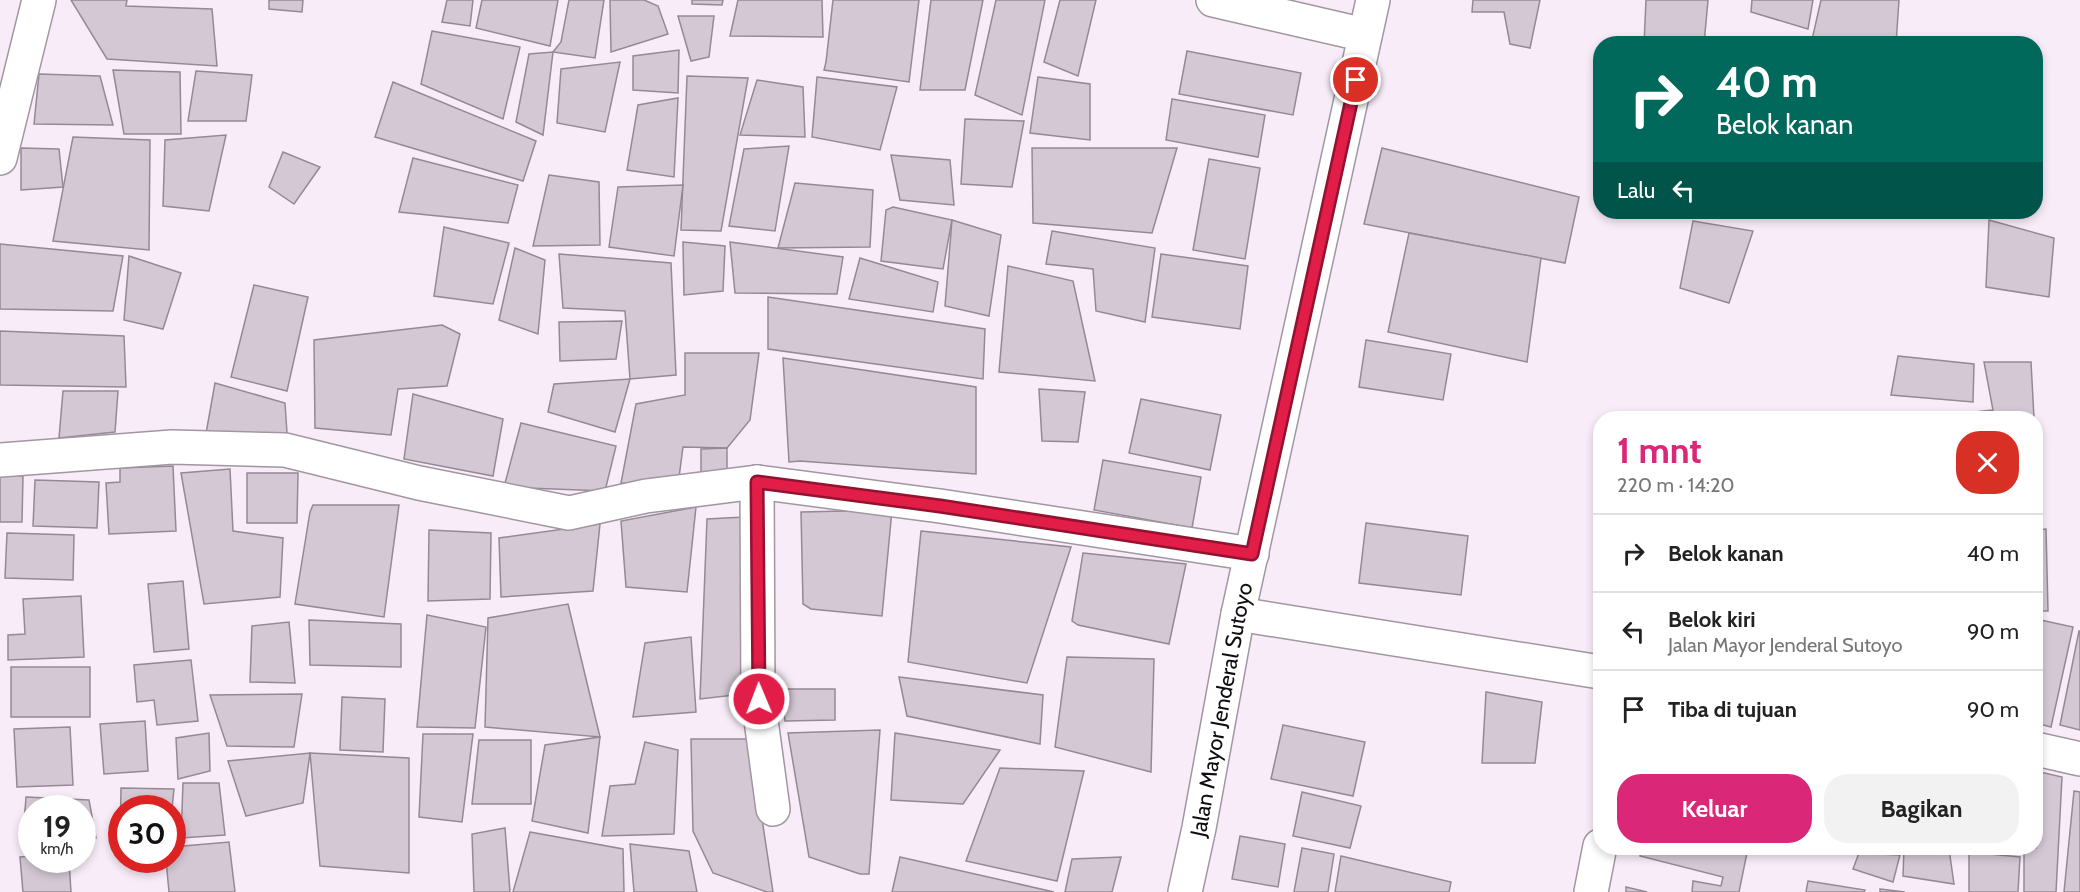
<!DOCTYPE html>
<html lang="id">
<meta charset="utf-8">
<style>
body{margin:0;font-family:Cabin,sans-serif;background:#f2f2f2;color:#222;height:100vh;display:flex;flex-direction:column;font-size:22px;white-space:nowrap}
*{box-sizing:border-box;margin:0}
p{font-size:20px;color:#767676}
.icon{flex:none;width:33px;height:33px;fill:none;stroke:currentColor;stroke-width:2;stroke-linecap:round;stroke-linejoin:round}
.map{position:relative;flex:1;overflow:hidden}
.panel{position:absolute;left:1593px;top:411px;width:450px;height:444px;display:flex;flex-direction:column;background:#fff;border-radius:24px;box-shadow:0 3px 9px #0003}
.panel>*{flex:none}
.guide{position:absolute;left:1593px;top:36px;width:450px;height:183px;border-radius:24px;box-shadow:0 3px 9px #0003;background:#00695c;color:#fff;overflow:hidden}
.speed{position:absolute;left:18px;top:795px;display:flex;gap:12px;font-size:30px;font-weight:700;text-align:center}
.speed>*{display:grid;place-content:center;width:78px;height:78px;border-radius:50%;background:#fff;box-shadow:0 3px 9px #0003;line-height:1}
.speed small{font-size:15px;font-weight:400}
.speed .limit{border:9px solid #d22;background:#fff;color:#111}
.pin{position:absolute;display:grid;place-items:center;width:51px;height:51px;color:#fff;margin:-26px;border:3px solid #fff;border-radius:50%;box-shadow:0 2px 6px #0007}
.me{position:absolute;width:66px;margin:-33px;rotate:359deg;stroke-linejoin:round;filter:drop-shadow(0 0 4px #0008)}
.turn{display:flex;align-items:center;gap:21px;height:126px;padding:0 24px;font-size:27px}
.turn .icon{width:78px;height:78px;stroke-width:2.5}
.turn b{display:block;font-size:42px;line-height:51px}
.then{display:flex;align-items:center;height:57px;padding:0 24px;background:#0003;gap:12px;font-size:22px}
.round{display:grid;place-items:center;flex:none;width:63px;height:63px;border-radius:24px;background:#f2f2f2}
.overview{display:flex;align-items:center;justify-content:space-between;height:102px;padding:0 24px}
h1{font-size:36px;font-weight:800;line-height:45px;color:#db2777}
.button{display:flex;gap:12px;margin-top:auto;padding:12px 24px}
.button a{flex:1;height:69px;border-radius:24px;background:#db2777;color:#fff;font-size:24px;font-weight:800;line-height:69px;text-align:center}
.button a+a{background:#f2f2f2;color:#222}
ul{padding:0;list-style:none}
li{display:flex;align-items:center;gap:18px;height:78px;padding:0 24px;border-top:2px solid #e0e0e0}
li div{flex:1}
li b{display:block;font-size:22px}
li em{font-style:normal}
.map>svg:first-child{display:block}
</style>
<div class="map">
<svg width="2080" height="892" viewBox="0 0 2080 892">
<rect width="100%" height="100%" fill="#f8ecf9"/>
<g fill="#d4c8d4" stroke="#948994" stroke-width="1.5">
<polygon points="71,0 127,0 126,6 212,9 217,66 107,59"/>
<polygon points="269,0 303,0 302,12 269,9"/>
<polygon points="447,0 473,0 470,26 442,22"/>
<polygon points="482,0 558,0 550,46 476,28"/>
<polygon points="569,0 604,0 595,58 553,52 561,42"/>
<polygon points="610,0 644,0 658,6 668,34 611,52"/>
<polygon points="692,0 723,0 722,5 692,4"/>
<polygon points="738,0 822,0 823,37 730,36"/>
<polygon points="833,0 919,0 909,82 824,70 826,62"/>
<polygon points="931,0 983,0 965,90 920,90"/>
<polygon points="996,0 1045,0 1022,115 975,95"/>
<polygon points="1060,0 1096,0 1078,76 1044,62"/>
<polygon points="1473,0 1540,0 1530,48 1510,44 1504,12 1472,12"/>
<polygon points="1646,0 1708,0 1704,44 1644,44"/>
<polygon points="1752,0 1813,0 1808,29 1751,12"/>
<polygon points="1821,0 1899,0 1896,44 1811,44"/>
<polygon points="678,16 714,16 709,57 691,61"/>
<polygon points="432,31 520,47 503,119 421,84"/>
<polygon points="679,50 678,93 633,90 633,56"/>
<polygon points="1187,51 1301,73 1293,115 1179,94"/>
<polygon points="553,52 543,135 516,122 529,54"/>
<polygon points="620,62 605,132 557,123 561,69"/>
<polygon points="113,70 180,72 181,134 124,134"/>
<polygon points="196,71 252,75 246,121 188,121"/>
<polygon points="39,74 100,76 113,125 34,124"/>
<polygon points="687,76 748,78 721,231 681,230"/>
<polygon points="817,77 897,87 880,150 812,137"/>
<polygon points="1038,77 1090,84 1090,140 1030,133"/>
<polygon points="757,80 803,87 805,137 740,135"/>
<polygon points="393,82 536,141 523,181 375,137"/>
<polygon points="678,98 674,177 627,170 638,105"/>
<polygon points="1172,99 1265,115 1258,157 1166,140"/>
<polygon points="965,119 1024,121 1012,187 961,184"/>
<polygon points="226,135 209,211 163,206 165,140"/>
<polygon points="73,137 150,140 149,250 53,241"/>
<polygon points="789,146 775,231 729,226 744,149"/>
<polygon points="21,148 59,149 63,187 21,190"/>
<polygon points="1032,148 1177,148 1152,233 1033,223"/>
<polygon points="1382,148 1579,197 1565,263 1364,224"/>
<polygon points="283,152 320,167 294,204 269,187"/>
<polygon points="891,155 950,160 954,205 900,200"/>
<polygon points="413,158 518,185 508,223 399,212"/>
<polygon points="1209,159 1260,168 1245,259 1193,250"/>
<polygon points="549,175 599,182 600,245 533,246"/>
<polygon points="795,183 873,190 870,247 778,248"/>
<polygon points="683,185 674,256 609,247 618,187"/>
<polygon points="893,207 952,220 943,269 881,261 886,210"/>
<polygon points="952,220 1001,235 989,316 945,306"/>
<polygon points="1989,220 2054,238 2049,297 1986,287"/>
<polygon points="1693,221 1753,231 1729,303 1680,288"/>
<polygon points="444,227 509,243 493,304 434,296"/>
<polygon points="1052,231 1155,248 1145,322 1096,311 1093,269 1046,264"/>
<polygon points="1409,233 1541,258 1527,362 1388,332"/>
<polygon points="683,242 725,246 723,291 684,295"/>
<polygon points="730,242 843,257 837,294 735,293"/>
<polygon points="0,244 123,256 113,311 0,309"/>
<polygon points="515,248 545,260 538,334 499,320"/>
<polygon points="559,254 671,263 676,375 630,379 625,311 563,308"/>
<polygon points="1161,254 1248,266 1240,329 1152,317"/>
<polygon points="129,256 181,273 163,329 124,320"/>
<polygon points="860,258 938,282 933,312 849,299"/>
<polygon points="1008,266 1073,281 1095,381 999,372"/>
<polygon points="254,285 308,297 287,391 231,377"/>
<polygon points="768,297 985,329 983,379 768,349"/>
<polygon points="622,321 616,359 560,361 559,322"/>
<polygon points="442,325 460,334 447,386 398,389 391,435 315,428 314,340"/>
<polygon points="0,331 124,336 126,387 0,385"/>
<polygon points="1366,340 1451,354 1443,400 1359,387"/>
<polygon points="685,353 759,353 750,420 727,448 683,447 678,485 621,483 636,404 685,395"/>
<polygon points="1898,356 1974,364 1973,402 1891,395"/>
<polygon points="783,358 976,387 976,474 800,461 789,462"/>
<polygon points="1984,362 2031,362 2034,418 1975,418 1975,412 1993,410"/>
<polygon points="630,379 615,432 548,412 554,384"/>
<polygon points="215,383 285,403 287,433 205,439"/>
<polygon points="1039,389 1085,392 1078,442 1042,441"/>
<polygon points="63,391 118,391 115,432 59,438"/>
<polygon points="413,394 503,419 493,476 404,459"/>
<polygon points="1141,399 1221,415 1210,470 1129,453"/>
<polygon points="521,423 616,446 605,491 504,487"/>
<polygon points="727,448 727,478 701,478 701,449"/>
<polygon points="1103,460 1201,477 1192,528 1094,510"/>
<polygon points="173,466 176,531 109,534 106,483 120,482 120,468"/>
<polygon points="230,469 233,531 283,538 280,597 204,604 181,473"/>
<polygon points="247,473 298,473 297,523 247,523"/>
<polygon points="0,474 23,476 22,522 0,522"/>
<polygon points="35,480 99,482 97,528 33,526"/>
<polygon points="313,505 399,505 384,617 295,604 310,512"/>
<polygon points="696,507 687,592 626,587 621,521"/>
<polygon points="892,510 882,616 811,609 803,604 801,512"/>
<polygon points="744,517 752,693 700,699 707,519"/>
<polygon points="1366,523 1468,536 1461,595 1359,583"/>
<polygon points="600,524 593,591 501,597 499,538"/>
<polygon points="2046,529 2048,611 2036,611 2036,530"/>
<polygon points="429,530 491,533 490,599 428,601"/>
<polygon points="921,531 1071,547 1027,683 908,662"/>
<polygon points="7,533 74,535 73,580 5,578"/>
<polygon points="1083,553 1186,564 1169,644 1078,625 1072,621"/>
<polygon points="183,581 189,649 154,652 148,584"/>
<polygon points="81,596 84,657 8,660 8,635 25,634 23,599"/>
<polygon points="568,604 600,737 485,727 488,618"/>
<polygon points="427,615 486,627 475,728 417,727"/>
<polygon points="2036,619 2073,627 2051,727 2036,723"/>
<polygon points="309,620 401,624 401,667 310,665"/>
<polygon points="289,622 295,683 250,682 252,626"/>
<polygon points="2079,631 2080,631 2080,730 2060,725"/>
<polygon points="691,637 696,712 633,717 645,643"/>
<polygon points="1067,657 1154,659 1151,772 1055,747"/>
<polygon points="191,660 198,721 157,725 154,700 137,702 134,665"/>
<rect x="11" y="667" width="79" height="50"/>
<polygon points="899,677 1043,695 1040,744 907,716"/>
<polygon points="782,689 835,689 835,720 785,721"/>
<polygon points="1486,692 1542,702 1535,763 1482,763"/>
<polygon points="302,694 294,747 227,746 210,695"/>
<polygon points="342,697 385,699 383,752 340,750"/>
<polygon points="145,721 148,771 104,774 100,724"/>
<polygon points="1283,725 1365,742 1353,796 1271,779"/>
<polygon points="70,727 73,785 17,787 14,729"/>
<polygon points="880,730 869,874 860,874 809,857 788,733"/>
<polygon points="209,733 210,771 178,779 176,738"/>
<polygon points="895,733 1000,750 963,804 891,800"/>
<polygon points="423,734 473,734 462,822 419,817"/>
<polygon points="600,737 588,833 532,821 545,745"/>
<polygon points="691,739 750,739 773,892 767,892 713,873 693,831"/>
<polygon points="479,740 531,740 531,804 472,804"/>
<polygon points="645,742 678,750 674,834 602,836 610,786 635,784"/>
<polygon points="310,753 303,803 246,816 228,761"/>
<polygon points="310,753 409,758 409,873 320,866"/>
<polygon points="1000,768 1084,771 1057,881 966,861"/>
<polygon points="2036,771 2062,777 2056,892 2024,892 2024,848 2036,848"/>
<polygon points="183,783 219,783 225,835 181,838"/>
<polygon points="121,788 174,789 172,808 122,808 122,843 120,843"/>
<polygon points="2074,791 2080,792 2080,892 2064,892"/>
<polygon points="1302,792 1361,806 1350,848 1293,836"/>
<polygon points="26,797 89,800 96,838 82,839 82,808 32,808 32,846 22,848"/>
<polygon points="505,828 510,892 474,892 472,834"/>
<polygon points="530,832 623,849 624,892 513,892"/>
<polygon points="1240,836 1285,844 1278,887 1232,879"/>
<polygon points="229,842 235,892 169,892 166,860 172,860 172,847"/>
<polygon points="630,844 689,851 697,892 634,892"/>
<polygon points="1302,848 1334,854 1328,892 1294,892"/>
<polygon points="1641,848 1748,848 1739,892 1692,892 1693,881 1721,886 1723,877 1640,856"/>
<polygon points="1839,848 1884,848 1838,849"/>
<polygon points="1904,848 1962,848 1962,850 1949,849 1954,884 1903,876"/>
<polygon points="1969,852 2020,857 2018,892 1969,892"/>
<polygon points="1859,853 1900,855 1893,882 1853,869"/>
<polygon points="32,856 32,860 69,860 71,892 23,892 20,857"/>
<polygon points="1341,856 1451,882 1449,892 1335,892"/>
<polygon points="900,857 1054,892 892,892"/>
<polygon points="1121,857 1112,892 1065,892 1072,859"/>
<polygon points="1808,881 1865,890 1864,892 1806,892"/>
<polygon points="1626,887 1647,892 1626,892"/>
<polygon points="1880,889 1905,892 1880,892"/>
</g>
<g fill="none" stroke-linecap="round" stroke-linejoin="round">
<g stroke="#a196a1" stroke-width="36">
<g id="street">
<polyline points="1213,0 1365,35"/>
<polyline points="0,158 39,0"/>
<polyline points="0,460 172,447 285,450 419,483 569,513 646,496 757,482 940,506 1252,554"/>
<polyline points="757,482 758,698 773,809"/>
<polyline points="1238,614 1600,672"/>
<polyline points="2036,749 2080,759"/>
<polyline points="1591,892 1600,846"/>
</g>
</g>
<g stroke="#a196a1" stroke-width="36">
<g id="secondary">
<path id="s1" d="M1185 892 1199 828 1238 614 1373 0"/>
</g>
</g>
<use href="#street" stroke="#fff" stroke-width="33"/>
<use href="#secondary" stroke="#fff" stroke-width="33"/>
</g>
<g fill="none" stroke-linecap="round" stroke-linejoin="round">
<g stroke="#92132f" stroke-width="15">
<polyline id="route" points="759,699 757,482 940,506 1252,554 1356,80"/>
</g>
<use href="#route" stroke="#e11d48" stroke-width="10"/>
</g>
<g text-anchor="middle" stroke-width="5" stroke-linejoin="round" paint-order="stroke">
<g font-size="22" fill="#0f0b10" stroke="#fefefe">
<text dy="8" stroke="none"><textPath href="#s1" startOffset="186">Jalan Mayor Jenderal Sutoyo</textPath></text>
</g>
</g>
</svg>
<div class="speed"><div>19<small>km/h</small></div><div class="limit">30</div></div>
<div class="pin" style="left:1356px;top:80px;background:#d93025"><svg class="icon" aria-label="arrive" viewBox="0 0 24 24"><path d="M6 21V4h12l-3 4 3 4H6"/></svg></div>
<svg class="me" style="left:759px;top:699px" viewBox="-20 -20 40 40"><circle r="17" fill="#e11d48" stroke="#fff" stroke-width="3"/><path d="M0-11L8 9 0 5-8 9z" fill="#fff"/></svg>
<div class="guide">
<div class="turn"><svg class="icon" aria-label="right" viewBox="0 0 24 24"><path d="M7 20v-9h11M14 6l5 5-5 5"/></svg><div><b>40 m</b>Belok kanan</div></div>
<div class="then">Lalu<svg class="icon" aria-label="left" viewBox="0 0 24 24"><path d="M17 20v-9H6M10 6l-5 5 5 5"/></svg></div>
</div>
<section class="panel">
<div class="overview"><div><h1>1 mnt</h1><p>220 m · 14:20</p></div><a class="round" style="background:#d93025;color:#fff"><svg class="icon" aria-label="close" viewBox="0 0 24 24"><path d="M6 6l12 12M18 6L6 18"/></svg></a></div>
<ul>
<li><svg class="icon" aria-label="right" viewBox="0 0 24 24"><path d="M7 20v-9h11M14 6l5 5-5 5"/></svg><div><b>Belok kanan</b></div><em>40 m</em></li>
<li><svg class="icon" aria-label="left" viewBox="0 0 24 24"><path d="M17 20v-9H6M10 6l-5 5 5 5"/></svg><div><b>Belok kiri</b><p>Jalan Mayor Jenderal Sutoyo</p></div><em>90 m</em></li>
<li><svg class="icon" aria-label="arrive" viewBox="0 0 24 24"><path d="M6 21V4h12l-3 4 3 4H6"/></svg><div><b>Tiba di tujuan</b></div><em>90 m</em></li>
</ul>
<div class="button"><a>Keluar</a><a>Bagikan</a></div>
</section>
</div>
